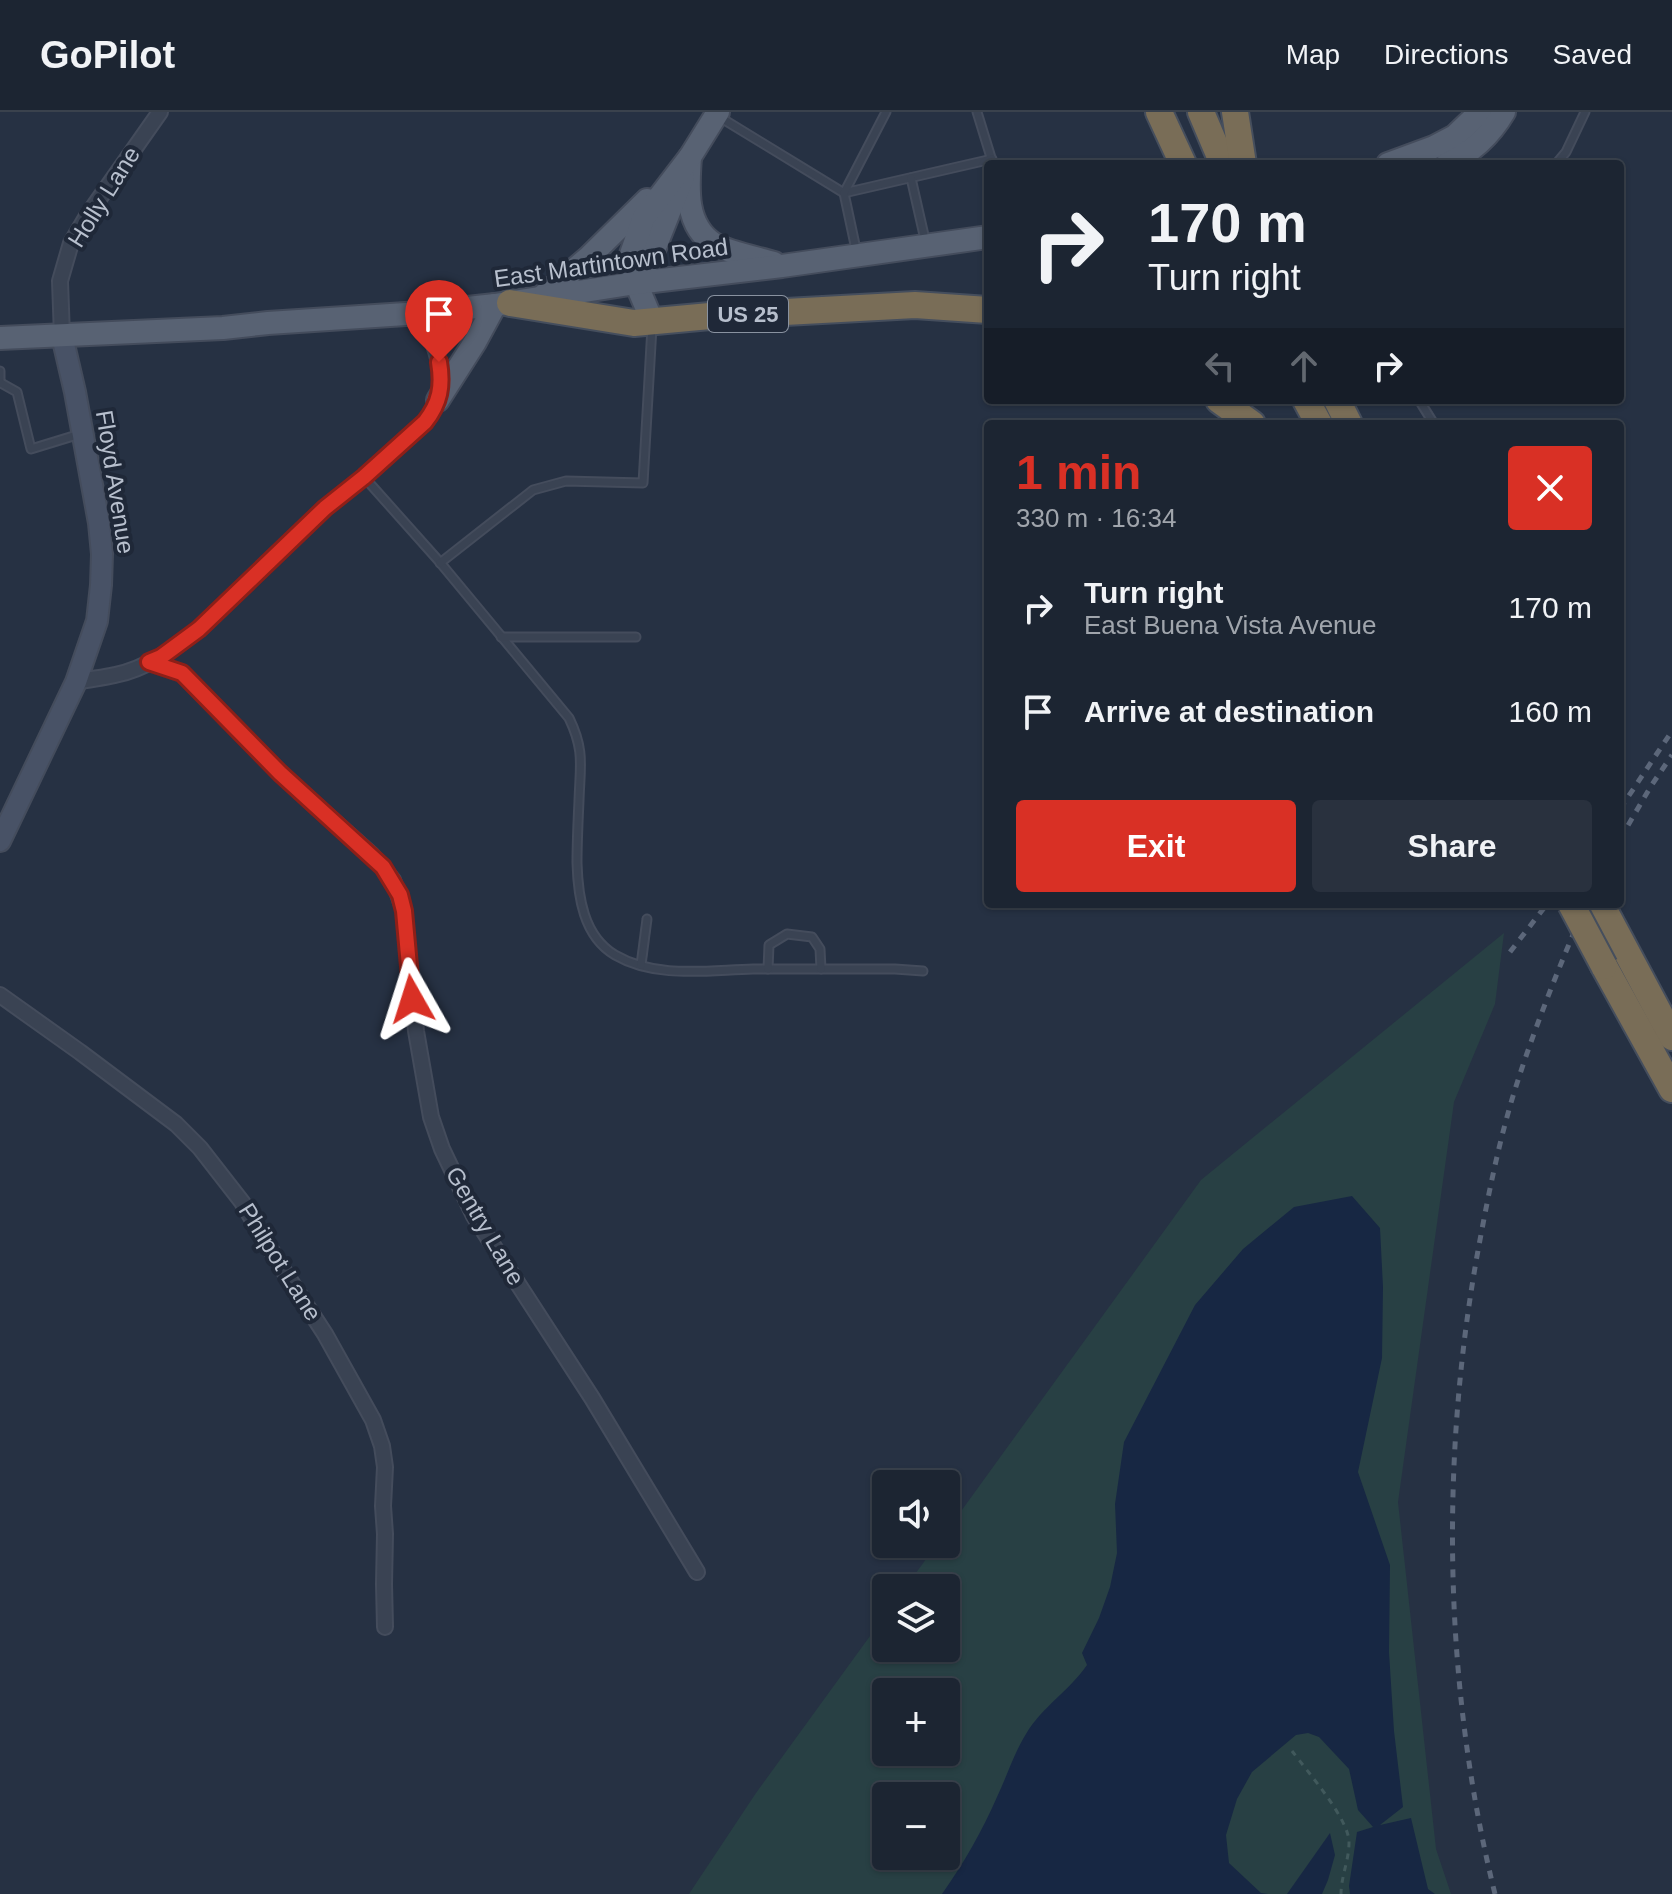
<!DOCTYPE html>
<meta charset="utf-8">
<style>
body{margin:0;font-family:Arial,sans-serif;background:#29313e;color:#f1f3f6;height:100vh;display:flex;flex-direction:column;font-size:30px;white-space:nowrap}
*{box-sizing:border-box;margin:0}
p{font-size:26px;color:#a0a5ac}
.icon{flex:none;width:44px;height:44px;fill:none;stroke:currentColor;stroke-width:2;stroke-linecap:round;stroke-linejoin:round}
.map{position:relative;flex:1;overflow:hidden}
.drawer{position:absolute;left:984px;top:308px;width:640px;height:488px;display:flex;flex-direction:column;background:#1c2532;border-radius:8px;box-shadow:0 2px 6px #0004,0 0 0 2px #3a424d}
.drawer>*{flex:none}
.top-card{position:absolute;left:984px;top:48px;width:640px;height:244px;border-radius:8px;box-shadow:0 2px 6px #0004,0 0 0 2px #3a424d;background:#1c2532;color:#f1f3f6;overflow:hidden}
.buttons{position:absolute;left:872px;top:1358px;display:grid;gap:16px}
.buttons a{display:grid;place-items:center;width:88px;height:88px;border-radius:8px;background:#1c2532;box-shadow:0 2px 6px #0004,0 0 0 2px #3a424d;font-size:40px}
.pin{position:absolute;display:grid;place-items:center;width:68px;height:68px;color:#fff;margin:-82px -34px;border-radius:50% 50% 50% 0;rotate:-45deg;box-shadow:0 0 8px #0007}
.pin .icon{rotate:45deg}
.me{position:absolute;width:88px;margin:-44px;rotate:354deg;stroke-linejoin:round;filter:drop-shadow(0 0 6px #0008)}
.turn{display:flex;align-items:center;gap:28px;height:168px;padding:0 32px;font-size:36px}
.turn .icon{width:104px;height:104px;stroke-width:2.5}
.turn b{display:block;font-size:56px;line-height:68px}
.lanes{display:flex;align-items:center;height:76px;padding:0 32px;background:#0003;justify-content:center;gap:40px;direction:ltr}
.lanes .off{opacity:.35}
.round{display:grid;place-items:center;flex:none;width:84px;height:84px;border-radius:8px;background:#29313e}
.overview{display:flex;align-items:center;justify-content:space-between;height:136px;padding:0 32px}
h1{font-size:48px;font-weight:600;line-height:60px;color:#d93025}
.action{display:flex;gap:16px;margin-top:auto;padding:16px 32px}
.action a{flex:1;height:92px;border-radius:8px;background:#d93025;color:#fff;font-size:32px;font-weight:600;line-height:92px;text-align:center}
.action a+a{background:#29313e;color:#f1f3f6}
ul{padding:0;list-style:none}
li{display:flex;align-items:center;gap:24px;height:104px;padding:0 32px}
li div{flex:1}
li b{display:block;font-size:30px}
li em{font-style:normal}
header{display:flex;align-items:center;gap:48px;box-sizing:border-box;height:112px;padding:0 40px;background:#1c2532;border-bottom:2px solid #3a424d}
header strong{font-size:38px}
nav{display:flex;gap:44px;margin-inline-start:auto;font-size:28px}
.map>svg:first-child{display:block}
</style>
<header>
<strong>GoPilot</strong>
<nav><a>Map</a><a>Directions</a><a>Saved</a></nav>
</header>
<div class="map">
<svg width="1672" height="1782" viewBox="0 0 1672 1782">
<rect width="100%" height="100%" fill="#263143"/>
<path fill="#284044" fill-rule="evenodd" d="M1504 821 1495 892 1454 990 1398 1390 1436 1737 1451 1782H689L756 1681 886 1502V1536H946V1476H905L937 1432H946V1420L1201 1068ZM886 1580H946V1640H886ZM886 1684H946V1744H886Z"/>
<g fill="#172743">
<path d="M1352 1084 1380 1116 1383 1175 1382 1246 1358 1360 1390 1453 1389 1540 1394 1619 1403 1695 1380 1713 1411 1706 1428 1777 1435 1782H1350L1349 1774 1357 1720 1373 1715 1358 1698 1349 1657 1319 1625 1308 1621 1296 1623 1252 1660 1237 1687 1226 1723 1229 1751 1261 1781 1268 1782H942C964 1751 982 1719 997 1685 1007 1664 1014 1641 1026 1622 1042 1595 1070 1578 1087 1553L1082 1541 1099 1506 1110 1475 1117 1441 1115 1392 1124 1330 1195 1193 1243 1137 1294 1095Z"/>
<polygon points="1330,1721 1335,1743 1328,1768 1322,1782 1287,1782"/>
</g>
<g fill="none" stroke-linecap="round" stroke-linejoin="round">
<g stroke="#444c5c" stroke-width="11">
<g id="lane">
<polyline points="977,0 993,52"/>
<polyline points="718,4 844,81 992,47"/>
<polyline points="1556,52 1566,40 1585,0"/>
<polyline points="911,66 926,132"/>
<polyline points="857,142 844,81 886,0"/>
<polyline points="0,259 0,271"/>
<polyline points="1,271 17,280 31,337 80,322"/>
<polyline points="1419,288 1434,312"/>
<path d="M364 365 438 448 569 606C585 639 580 654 579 689 578 710 577 730 577 751 578 784 583 824 615 843 656 867 708 858 753 857 800 857 848 857 895 857L923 859"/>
<polyline points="440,451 533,378 566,369 643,371 652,215"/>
<polyline points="501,525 636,525"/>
<polyline points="641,853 647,807"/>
<polyline points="768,857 769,833 787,822 812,825 820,837 821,857"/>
</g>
</g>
<g stroke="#444c5c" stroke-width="18">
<g id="street">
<polyline points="62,224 60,169 71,131 87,104 160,0"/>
<polyline points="149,550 182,561 280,661 372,743 393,768 404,799 416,919 431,1005 442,1037 474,1104 592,1286 697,1460"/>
<path d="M76 570C89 567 102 566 115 563 146 557 174 537 199 517L325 396 364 365 425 310C454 273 437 239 421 201"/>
<polyline points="0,883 80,940 176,1012 200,1036 242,1090 282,1156 325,1222 373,1308 382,1334 385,1355 383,1394 385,1422 384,1472 385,1515"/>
</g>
</g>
<g stroke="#444c5c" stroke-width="24">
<polyline id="secondary" points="0,729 76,570 97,509 101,473 102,442 99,411 75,280 62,224"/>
</g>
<g stroke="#444c5c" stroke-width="26">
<g id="primary">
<path d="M690 45C688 74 684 113 714 132 727 140 757 146 774 151"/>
<polyline points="1388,52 1434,35 1455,24 1480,0"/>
<path d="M1447 52C1471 41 1491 22 1504 0"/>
<polyline points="636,171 652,143 683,65"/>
<polyline points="543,184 588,146 647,88"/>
<polyline points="652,209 636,171 630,145 644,105 690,45 718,0"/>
<polyline points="0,226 223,216 268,211 421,201 495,193 636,171 782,154 988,125"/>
<polyline points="438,288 475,230 495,193"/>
</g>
</g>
<g stroke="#454e5d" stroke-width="30">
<g id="highway">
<polyline points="1159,0 1183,52"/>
<polyline points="1201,0 1223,52"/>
<polyline points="1235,0 1243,52"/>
<polyline points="510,191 634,211 710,204 915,193 988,198"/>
<polyline points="1219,288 1252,312"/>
<polyline points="1306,288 1319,312"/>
<polyline points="1337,288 1349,312"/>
<polyline points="1601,792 1672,925"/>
<polyline points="1604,854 1672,977"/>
</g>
</g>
<path stroke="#41595c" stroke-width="3" stroke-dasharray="6 6" stroke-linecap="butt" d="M1292 1639C1307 1659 1350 1708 1349 1731 1349 1748 1341 1765 1341 1782"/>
<use href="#lane" stroke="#3a4353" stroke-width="7"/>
<use href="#street" stroke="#3a4353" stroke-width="14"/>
<use href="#secondary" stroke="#485266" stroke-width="20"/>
<use href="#primary" stroke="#586273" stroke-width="22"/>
<use href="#highway" stroke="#796d57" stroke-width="26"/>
<g stroke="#5c677a" stroke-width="5" stroke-dasharray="8 8" stroke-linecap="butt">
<polyline points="1620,697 1672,619"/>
<polyline points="1620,727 1651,674 1672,643"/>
<polyline points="1510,840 1547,792"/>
<path d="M1495 1782C1444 1577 1440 1352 1477 1144 1487 1090 1497 1037 1513 984 1533 919 1559 855 1586 792"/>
</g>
<g stroke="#454e5d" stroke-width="30" stroke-linecap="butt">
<polyline id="highway-bridge" points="1571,792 1604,854"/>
</g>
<use href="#highway-bridge" stroke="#796d57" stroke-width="26"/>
</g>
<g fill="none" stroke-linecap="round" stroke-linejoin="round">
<g stroke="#8d1f18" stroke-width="20">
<path id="route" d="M412 887 404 799 400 783 383 755 280 661 182 561 149 550 161 545 199 517 325 396 364 365 425 310C440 291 443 274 439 250"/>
</g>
<use href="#route" stroke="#d93025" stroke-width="14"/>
</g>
<g text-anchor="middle" stroke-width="8" stroke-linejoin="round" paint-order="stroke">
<rect fill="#1f2838" stroke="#8992a0" stroke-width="2" x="708" y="184" width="80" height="36" rx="6"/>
<g font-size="22" font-weight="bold" fill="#b7bfcd">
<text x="748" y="210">US 25</text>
</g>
<g font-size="24" fill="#b7bfcd" stroke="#1f2838">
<text transform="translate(104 85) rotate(-58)" y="8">Holly Lane</text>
<text transform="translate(611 151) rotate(-8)" y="8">East Martintown Road</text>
<text transform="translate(115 370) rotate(81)" y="8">Floyd Avenue</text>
<text transform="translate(485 1114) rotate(60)" y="8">Gentry Lane</text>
<text transform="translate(280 1150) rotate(58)" y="8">Philpot Lane</text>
</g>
</g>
</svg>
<div class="buttons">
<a><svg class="icon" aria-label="sound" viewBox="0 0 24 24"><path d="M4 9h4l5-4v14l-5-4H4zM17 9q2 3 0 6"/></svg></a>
<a><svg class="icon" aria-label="layers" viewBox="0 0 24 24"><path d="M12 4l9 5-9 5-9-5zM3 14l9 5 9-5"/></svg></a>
<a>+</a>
<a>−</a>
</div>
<div class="pin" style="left:439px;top:250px;background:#d93025"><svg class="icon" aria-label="arrive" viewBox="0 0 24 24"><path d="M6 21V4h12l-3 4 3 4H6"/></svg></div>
<svg class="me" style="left:412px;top:887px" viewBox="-20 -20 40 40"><path d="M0-17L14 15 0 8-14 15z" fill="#d93025" stroke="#fff" stroke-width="4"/></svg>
<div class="top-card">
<div class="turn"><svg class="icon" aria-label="right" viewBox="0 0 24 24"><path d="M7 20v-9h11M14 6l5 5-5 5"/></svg><div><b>170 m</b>Turn right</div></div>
<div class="lanes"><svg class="icon off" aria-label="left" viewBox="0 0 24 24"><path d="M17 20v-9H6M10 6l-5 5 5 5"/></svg><svg class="icon off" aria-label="ahead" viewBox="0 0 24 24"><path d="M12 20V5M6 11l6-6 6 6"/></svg><svg class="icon" aria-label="right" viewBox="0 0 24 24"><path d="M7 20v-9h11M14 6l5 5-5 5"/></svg></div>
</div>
<section class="drawer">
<div class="overview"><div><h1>1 min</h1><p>330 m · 16:34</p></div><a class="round" style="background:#d93025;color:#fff"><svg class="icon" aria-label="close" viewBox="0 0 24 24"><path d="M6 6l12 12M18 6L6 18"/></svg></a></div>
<ul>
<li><svg class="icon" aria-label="right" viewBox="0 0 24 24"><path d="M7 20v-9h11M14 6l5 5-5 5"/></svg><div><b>Turn right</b><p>East Buena Vista Avenue</p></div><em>170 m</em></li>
<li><svg class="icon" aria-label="arrive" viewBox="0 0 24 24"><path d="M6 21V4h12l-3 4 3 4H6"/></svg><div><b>Arrive at destination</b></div><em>160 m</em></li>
</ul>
<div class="action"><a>Exit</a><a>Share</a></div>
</section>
</div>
